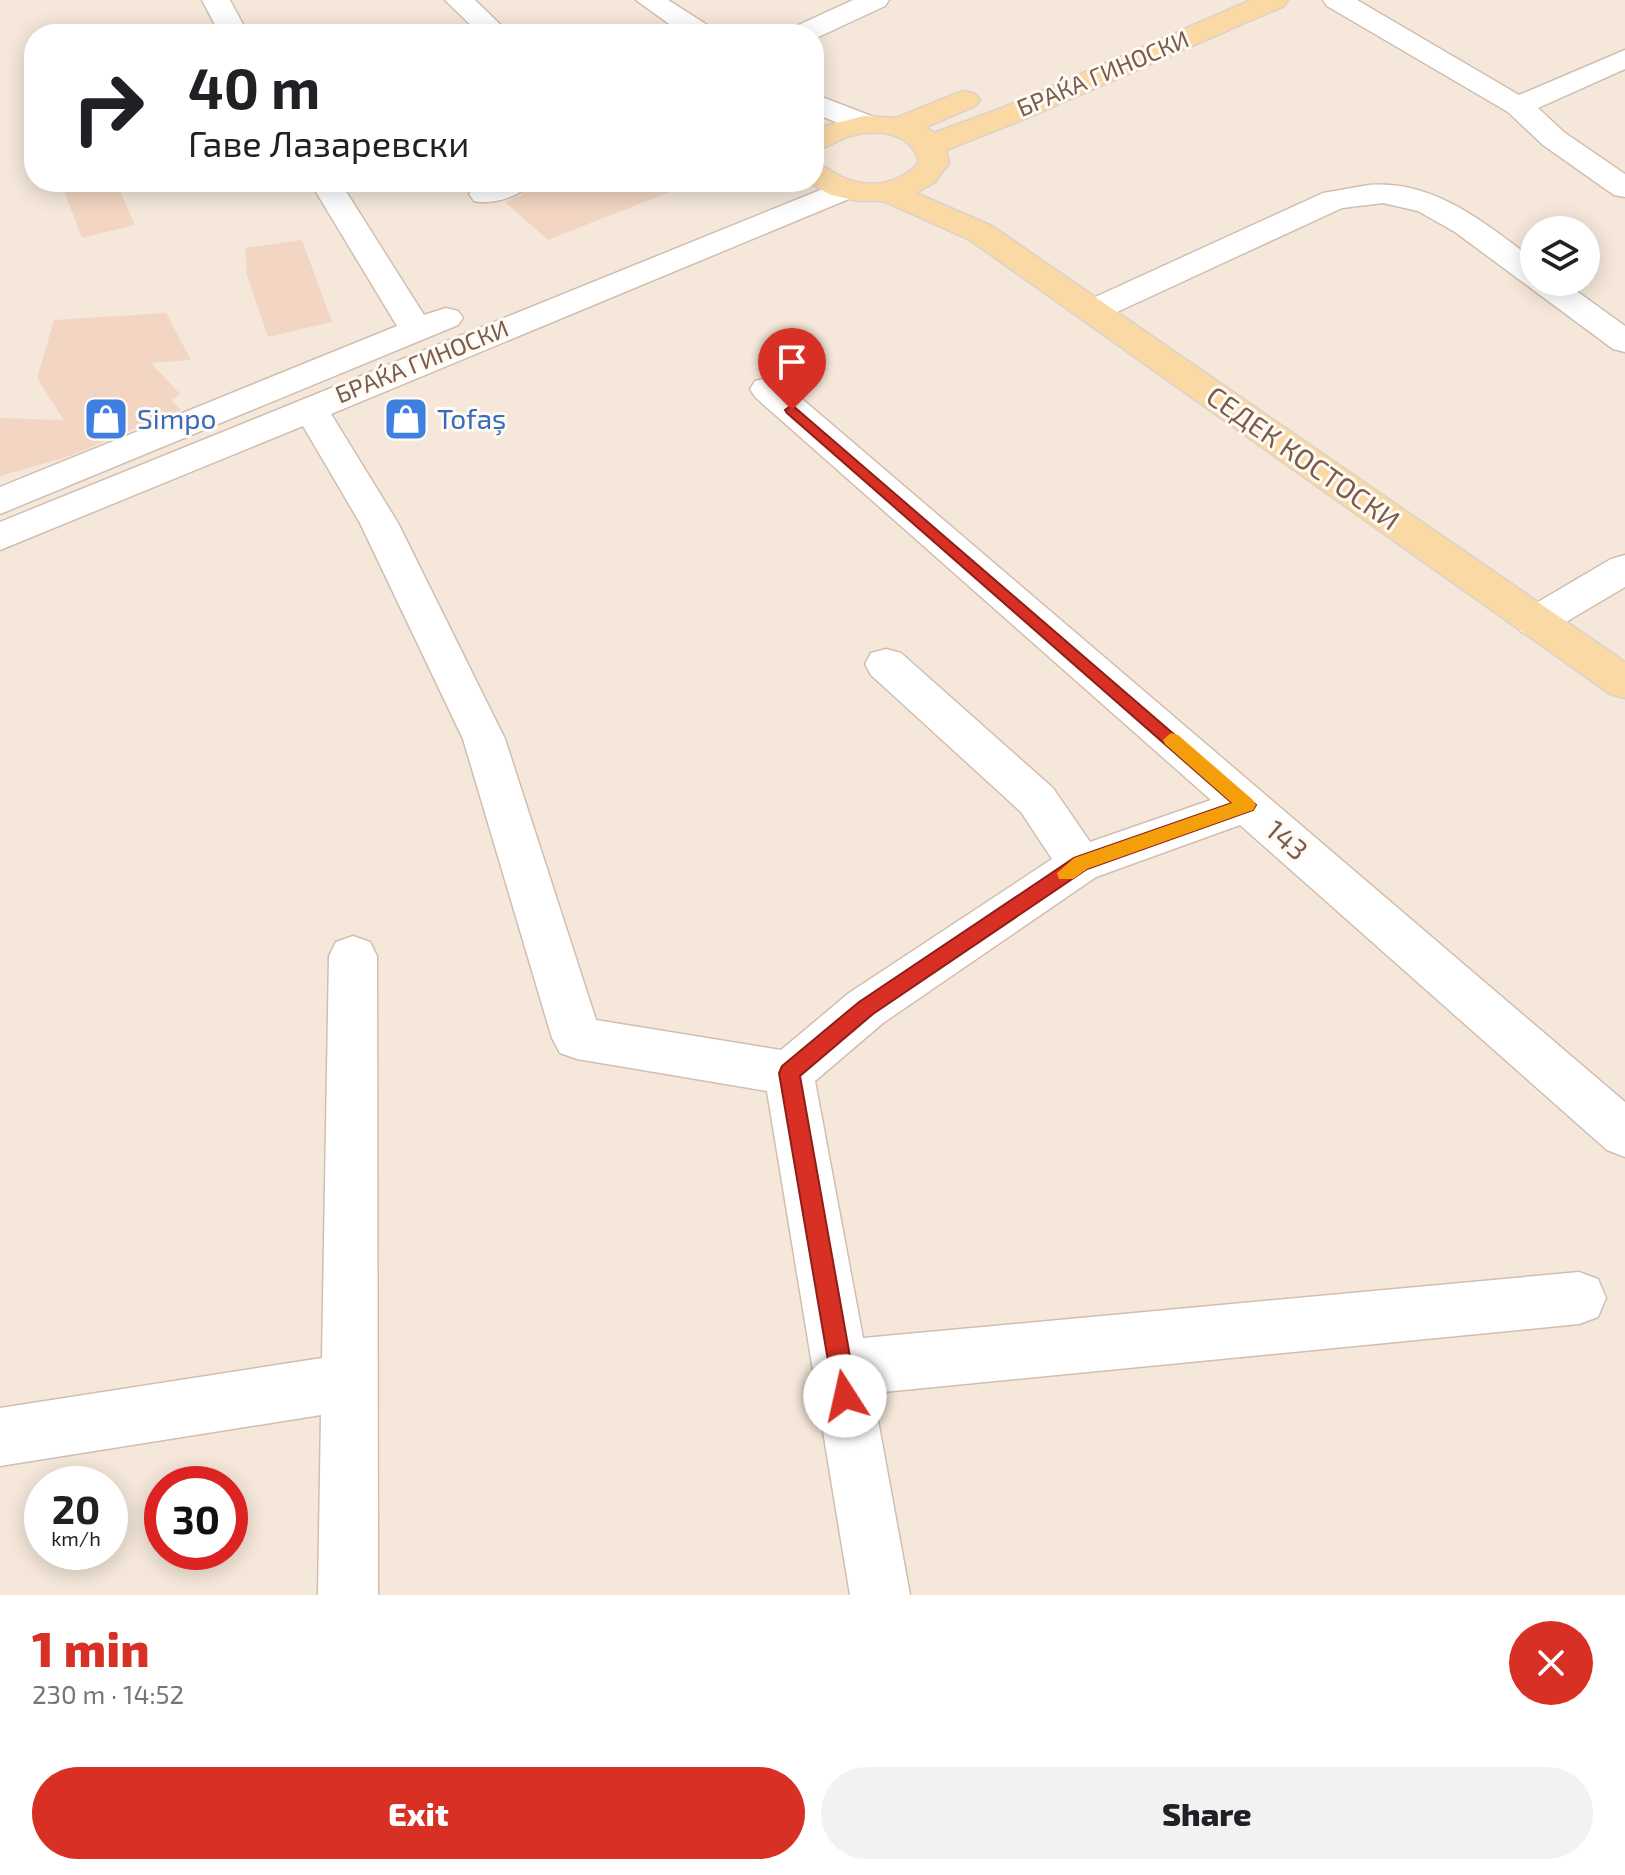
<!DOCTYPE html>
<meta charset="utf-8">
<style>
body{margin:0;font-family:"Exo 2",sans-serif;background:#f2f2f2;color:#202124;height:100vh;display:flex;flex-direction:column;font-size:30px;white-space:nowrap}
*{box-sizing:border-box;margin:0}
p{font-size:26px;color:#757577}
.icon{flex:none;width:44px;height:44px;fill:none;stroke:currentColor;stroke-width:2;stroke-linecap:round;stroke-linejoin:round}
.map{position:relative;height:1595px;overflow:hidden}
.drawer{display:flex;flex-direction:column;background:#fff;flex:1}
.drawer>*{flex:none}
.top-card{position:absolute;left:24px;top:24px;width:800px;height:168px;border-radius:32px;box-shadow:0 4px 20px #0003;background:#fff;color:#202124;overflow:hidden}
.tools{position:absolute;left:1520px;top:216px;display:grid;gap:16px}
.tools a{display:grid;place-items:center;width:80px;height:80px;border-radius:50%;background:#fff;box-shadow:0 4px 20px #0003;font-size:40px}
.speed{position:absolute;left:24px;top:1466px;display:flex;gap:16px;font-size:40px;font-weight:700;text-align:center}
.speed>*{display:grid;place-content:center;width:104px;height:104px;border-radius:50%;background:#fff;box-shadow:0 4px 20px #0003;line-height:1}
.speed small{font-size:20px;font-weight:400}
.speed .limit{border:12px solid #d22;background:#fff;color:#111}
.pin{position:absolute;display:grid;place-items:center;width:68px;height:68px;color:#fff;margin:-82px -34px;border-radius:50% 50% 50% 0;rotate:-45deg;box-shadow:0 0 8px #0007}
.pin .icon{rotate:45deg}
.me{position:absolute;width:88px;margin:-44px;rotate:350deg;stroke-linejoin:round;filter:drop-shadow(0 0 6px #0008)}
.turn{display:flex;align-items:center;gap:28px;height:168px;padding:0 32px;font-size:36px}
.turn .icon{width:104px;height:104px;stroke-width:2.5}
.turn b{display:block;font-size:56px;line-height:68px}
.round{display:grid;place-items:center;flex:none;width:84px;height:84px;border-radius:42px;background:#f2f2f2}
.overview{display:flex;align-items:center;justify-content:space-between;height:136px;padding:0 32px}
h1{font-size:48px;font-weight:800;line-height:60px;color:#d93025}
.primary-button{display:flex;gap:16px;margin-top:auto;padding:16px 32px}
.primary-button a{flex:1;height:92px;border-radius:48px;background:#d93025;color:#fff;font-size:32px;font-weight:800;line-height:92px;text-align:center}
.primary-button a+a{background:#f2f2f2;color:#202124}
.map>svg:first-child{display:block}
</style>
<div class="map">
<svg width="1625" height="1595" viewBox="0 0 1625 1595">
<rect width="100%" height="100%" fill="#fdf6ec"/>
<path fill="#f5e8da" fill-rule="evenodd" d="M0 0H1625V1595H0ZM34 34H814V182H34ZM1534 230H1586V282H1534ZM42 1484H110V1552H42ZM162 1484H230V1552H162Z"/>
<g fill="#f3d5c3">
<polygon points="101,182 116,182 135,225 82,238 64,191"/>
<polygon points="534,182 688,182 689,184 548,240 505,202 522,194"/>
<polygon points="302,240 332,322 268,337 247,275 245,248"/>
<polygon points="166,313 191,360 151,363 180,394 171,400 181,410 64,458 0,476 0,418 64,420 37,378 54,320"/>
</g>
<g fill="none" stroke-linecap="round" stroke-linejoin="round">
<g stroke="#d1beb0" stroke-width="3">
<g id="minor">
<polygon points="202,0 230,0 248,34 220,34"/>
<polygon points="445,0 475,0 510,34 480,34"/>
<polygon points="636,0 668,0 712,28 716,34 683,34"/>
<polygon points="853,0 889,0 885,6 814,39 814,34 788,34 792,28"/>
<polygon points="1323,0 1357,0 1519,95 1625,50 1625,69 1538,108 1565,133 1625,174 1625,197 1614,195 1543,145 1508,112 1327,6"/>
<polygon points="814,94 874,117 878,123 874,129 863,132 852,129 814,113"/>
<polygon points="814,128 825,131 829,137 826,146 814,149"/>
<polygon points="845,180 856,182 861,189 856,196 331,414 398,523 505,739 596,1020 781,1050 849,993 1052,859 1021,812 871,675 865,664 871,653 886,649 901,653 1053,788 1090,842 1211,800 755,397 750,389 755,381 768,378 781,381 1625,1102 1625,1157 1607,1150 1240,825 1096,877 883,1023 815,1081 863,1338 1579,1272 1598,1279 1606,1298 1598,1317 1579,1324 873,1393 910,1595 850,1595 767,1091 577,1059 560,1053 552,1038 463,739 360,523 303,426 0,550 0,522"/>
<polygon points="310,182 340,182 424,315 446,308 458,311 463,318 458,325 0,514 0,487 397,326"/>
<path d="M488 182H531C521 197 491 205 474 201L469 194 474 187Z"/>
<path d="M1369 185C1434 180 1485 223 1534 260V282H1564L1625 326V352L1613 349 1455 232 1418 211 1383 203 1342 208 1104 318 1092 321 1080 318 1075 311 1080 304 1323 193Z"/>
<polygon points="1625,555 1625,587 1549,632 1535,636 1521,632 1515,622 1521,612 1611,559"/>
<polygon points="353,936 370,942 377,956 378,1595 318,1595 321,1415 0,1466 0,1408 322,1358 329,956 336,942"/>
</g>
</g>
<g stroke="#dad1cd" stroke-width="3">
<path id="major" d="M1251 0H1288L1284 6 1022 120 946 150 949 163 935 182 916 193 992 226 1625 662V698L1610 694 970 240 883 201H859L831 195 808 182H814V163C825 166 832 172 842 177 868 189 900 185 919 162 911 131 877 129 850 136 837 140 827 148 814 151L817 128 864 116 896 118 955 94 965 91 975 94 980 100 975 106 926 127 934 133 1002 108Z"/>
</g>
<use href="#minor" fill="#fff" fill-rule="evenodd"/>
<use href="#major" fill="#fbd9a5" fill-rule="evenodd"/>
</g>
<polygon fill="#d93025" stroke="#8d1f18" stroke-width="2" points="792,405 1256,805 1253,810 1087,869 873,1014 800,1076 857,1396 854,1404 845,1408 837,1404 834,1396 779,1073 782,1066 859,1002 1074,858 1232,803 787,413 785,410"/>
<polygon fill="#f59e0b" points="1171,733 1178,735 1253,800 1256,805 1253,810 1087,869 1073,879 1059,879 1057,873 1074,858 1232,803 1165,744 1163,740"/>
<defs>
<g id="shop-square" transform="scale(2.3)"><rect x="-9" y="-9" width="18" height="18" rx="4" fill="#3f7fe0" stroke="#fffaf3"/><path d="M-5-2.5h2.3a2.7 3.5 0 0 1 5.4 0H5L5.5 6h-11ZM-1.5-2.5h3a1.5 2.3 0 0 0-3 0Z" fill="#fff"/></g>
</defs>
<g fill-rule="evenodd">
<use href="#shop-square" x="106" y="419"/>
<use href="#shop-square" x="406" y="419"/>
</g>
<g text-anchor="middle" stroke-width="6" stroke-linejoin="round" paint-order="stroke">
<g font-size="24" fill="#7a5c4d" stroke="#fffaf3">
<text transform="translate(1103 74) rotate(-23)" y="8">БРАЌА ГИНОСКИ</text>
<text transform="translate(422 362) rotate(-22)" y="8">БРАЌА ГИНОСКИ</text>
</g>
<g font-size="28" fill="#366cbe" stroke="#fffaf3" text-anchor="start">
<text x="137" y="429">Simpo</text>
<text x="437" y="429">Tofaş</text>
</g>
<g font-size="28" fill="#7a5c4d" stroke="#fffaf3">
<text transform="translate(1303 458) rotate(35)" y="10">СЕДЕК КОСТОСКИ</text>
<text transform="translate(1287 840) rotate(41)" y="10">143</text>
</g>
</g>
</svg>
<div class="tools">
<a><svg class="icon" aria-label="layers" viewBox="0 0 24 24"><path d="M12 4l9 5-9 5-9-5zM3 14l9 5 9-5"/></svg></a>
</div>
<div class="speed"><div>20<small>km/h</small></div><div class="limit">30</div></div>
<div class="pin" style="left:792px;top:410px;background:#d93025"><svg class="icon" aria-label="arrive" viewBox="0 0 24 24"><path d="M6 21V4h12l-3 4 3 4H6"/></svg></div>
<svg class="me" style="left:845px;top:1396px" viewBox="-20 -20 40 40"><circle r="19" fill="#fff"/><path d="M0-13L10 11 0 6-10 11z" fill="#d93025"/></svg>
<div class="top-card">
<div class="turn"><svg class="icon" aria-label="right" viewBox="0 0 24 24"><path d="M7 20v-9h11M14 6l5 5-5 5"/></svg><div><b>40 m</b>Гаве Лазаревски</div></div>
</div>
</div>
<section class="drawer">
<div class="overview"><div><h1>1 min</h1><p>230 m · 14:52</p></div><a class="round" style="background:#d93025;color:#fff"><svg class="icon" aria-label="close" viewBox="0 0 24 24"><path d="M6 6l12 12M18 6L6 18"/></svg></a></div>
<div class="primary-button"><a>Exit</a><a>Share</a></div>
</section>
